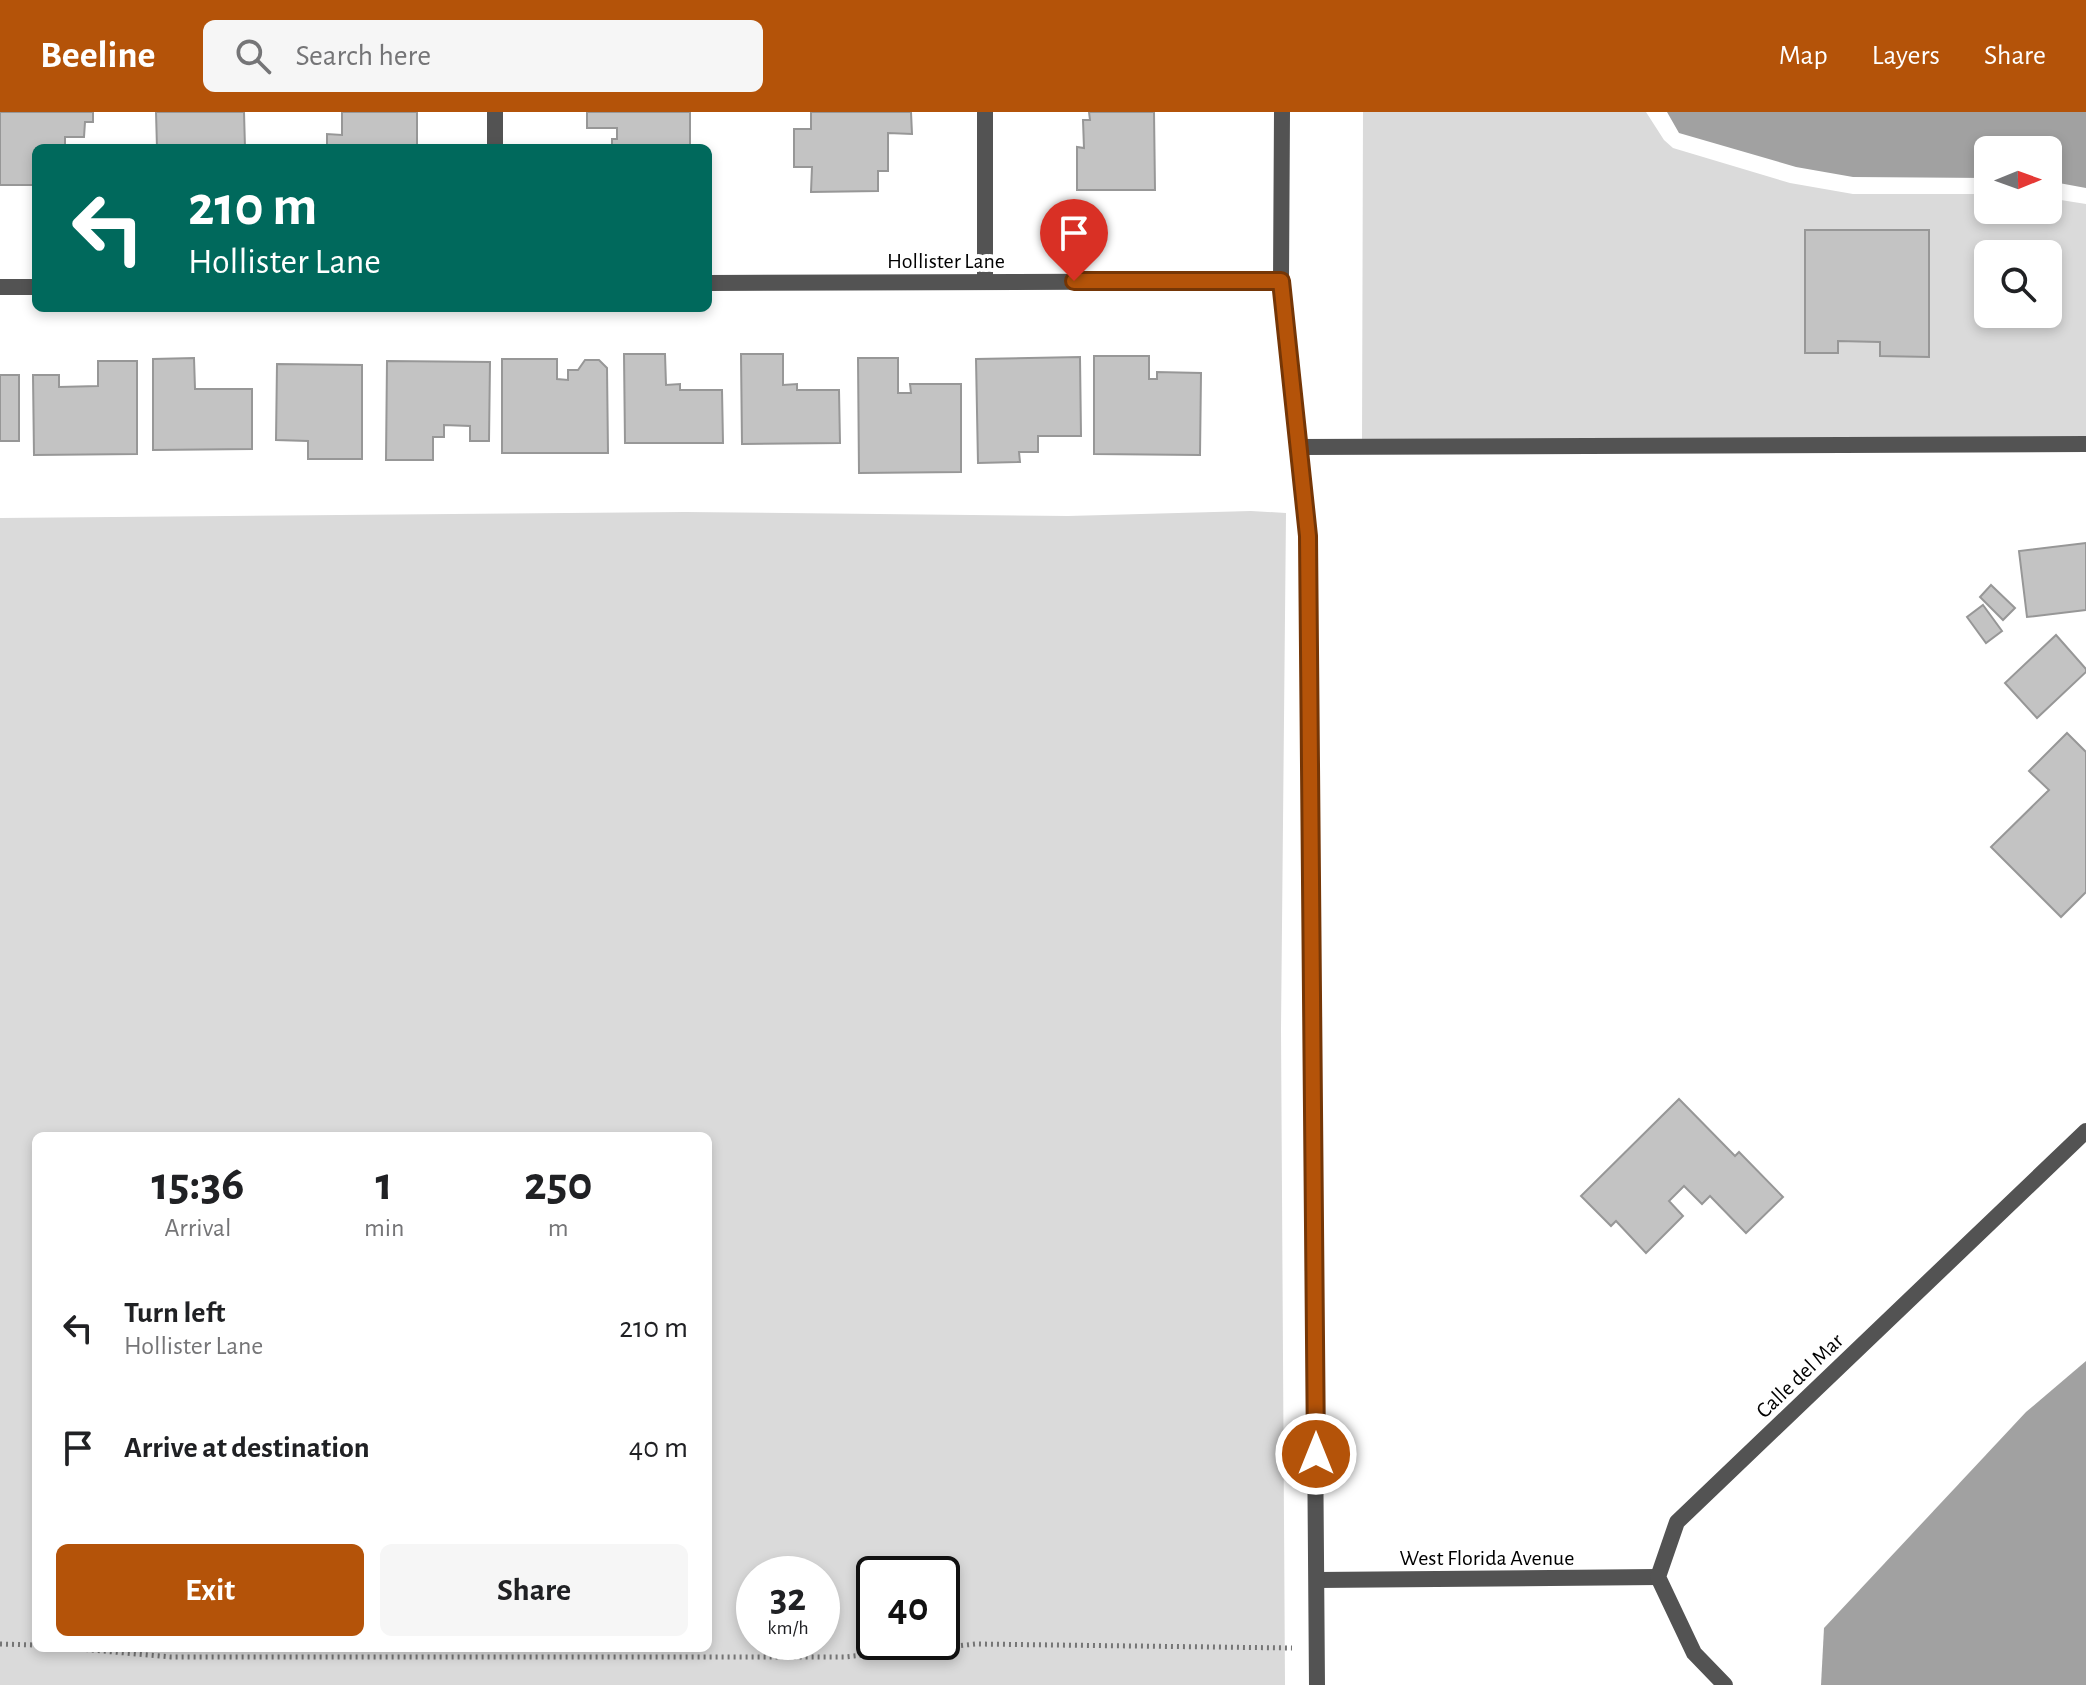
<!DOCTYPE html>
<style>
body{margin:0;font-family:"Alegreya Sans",sans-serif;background:#f6f6f6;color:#202124;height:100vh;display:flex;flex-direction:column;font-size:30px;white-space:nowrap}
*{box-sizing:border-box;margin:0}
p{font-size:26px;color:#757577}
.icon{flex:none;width:44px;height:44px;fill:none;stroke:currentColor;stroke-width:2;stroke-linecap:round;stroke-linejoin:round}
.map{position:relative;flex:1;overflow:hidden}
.details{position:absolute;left:32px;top:1020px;width:680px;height:520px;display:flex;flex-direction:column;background:#fff;border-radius:12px;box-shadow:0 4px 12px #0003}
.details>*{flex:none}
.guide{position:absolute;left:32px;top:32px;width:680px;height:168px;border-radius:12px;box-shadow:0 4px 12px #0003;background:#00695c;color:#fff;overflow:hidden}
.needle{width:52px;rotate:89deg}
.tools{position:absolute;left:1974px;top:24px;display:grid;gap:16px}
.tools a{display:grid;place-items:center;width:88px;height:88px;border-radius:12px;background:#fff;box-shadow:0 4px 12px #0003;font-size:40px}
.speed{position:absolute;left:736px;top:1444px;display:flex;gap:16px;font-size:40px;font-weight:700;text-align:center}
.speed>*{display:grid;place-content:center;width:104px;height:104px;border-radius:50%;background:#fff;box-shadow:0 4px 12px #0003;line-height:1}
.speed small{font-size:20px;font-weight:400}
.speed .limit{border:4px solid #111;border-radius:12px;background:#fff;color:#111}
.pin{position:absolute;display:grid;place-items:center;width:68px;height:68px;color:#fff;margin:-82px -34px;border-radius:50% 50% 50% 0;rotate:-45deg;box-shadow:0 0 8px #0007}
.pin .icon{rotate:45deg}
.me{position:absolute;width:88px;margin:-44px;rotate:0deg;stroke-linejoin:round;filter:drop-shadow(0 0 6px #0008)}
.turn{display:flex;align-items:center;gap:28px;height:168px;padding:0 24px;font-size:36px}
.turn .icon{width:104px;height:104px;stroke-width:2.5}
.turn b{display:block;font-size:56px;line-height:68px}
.eta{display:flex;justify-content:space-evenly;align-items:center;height:136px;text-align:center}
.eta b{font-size:48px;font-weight:700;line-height:56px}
.cta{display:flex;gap:16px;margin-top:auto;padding:16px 24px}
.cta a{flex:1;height:92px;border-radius:12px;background:#b45309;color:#fff;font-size:32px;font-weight:700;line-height:92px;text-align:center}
.cta a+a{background:#f6f6f6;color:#202124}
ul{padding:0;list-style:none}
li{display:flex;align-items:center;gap:24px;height:120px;padding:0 24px}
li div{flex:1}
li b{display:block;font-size:30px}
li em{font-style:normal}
header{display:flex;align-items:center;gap:48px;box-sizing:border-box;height:112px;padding:0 40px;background:#b45309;color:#fff}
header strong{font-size:38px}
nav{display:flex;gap:44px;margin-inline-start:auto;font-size:28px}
.search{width:560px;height:72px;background:#f6f6f6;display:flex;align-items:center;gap:20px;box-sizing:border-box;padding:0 28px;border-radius:12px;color:#757577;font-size:30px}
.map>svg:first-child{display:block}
</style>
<header>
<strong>Beeline</strong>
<div class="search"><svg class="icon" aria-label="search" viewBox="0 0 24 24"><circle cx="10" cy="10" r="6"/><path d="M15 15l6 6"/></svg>Search here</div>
<nav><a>Map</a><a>Layers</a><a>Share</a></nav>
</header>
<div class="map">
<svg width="2086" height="1573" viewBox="0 0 2086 1573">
<rect width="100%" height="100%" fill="#fff"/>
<g fill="#dadada" fill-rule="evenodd">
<path d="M1363 0H1646L1664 28 1673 36 1790 71 1853 82H1988V98H2048V86L2086 92V328L1362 332ZM1988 142H2048V202H1988Z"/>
<path d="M1251 399 1286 401 1281 917 1285 1573H0V406L685 400 1068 404ZM36 1024H708V1536H36ZM754 1462H822V1530H754ZM874 1462H942V1530H874Z"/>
</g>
<g fill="#a1a1a1">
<polygon points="1667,0 2086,0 2086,76 2048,69 2048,38 1988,38 1988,66 1853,65 1796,55 1679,21"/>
<polygon points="2086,1249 2086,1573 1821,1573 1824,1516 2026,1300"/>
</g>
<g fill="#c3c3c3" stroke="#979797" stroke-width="2">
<polygon points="0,0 93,0 93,10 85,10 84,25 65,25 65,36 36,36 36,73 0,73"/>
<polygon points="156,0 244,0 245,36 157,36"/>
<polygon points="342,0 417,0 417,36 327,36 327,22 342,23"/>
<polygon points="587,0 690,0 690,36 612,36 612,27 617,27 617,16 587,16"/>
<polygon points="811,0 911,0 912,22 888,21 888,59 878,59 878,79 811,80 812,55 794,55 794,17 811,17"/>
<polygon points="1089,0 1154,0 1155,78 1077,78 1077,35 1084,36 1083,8 1090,8"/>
<polygon points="1805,118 1929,118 1929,245 1880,244 1880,230 1838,229 1838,241 1805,241"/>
<polygon points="624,242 665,242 666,273 680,272 680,278 722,278 723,331 625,331"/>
<polygon points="741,242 783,242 783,273 797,272 797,278 839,278 840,331 742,332"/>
<polygon points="1094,244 1149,244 1149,267 1157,267 1157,260 1201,261 1200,343 1094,342"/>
<polygon points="1080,245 1081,324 1038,324 1038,340 1019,340 1020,350 978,351 976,247"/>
<polygon points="194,246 195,277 252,277 252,337 153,338 153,247"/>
<polygon points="858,246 898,246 898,281 911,281 910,272 961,272 961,360 859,361"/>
<polygon points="502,247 557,247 557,267 568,268 568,258 578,258 585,248 599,248 607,256 608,341 502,341"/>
<polygon points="98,249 137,249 137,342 34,343 33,263 59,263 59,275 98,274"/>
<polygon points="387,249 490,250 489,329 470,329 470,314 444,313 444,325 433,325 433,348 386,348"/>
<polygon points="277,252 362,253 362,347 308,347 308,329 276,328"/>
<rect x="0" y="263" width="19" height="66"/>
<polygon points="2086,431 2086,498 2027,505 2019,439"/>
<polygon points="1991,473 2015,496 2003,508 1980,485"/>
<polygon points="1983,493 2002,519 1986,531 1967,505"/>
<polygon points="2056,523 2086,557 2086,560 2037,606 2005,571"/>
<polygon points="2067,621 2086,640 2086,780 2061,805 1991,735 2049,678 2029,659"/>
<polygon points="1679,987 1735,1044 1739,1040 1783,1085 1746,1121 1710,1084 1702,1092 1684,1074 1669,1089 1683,1104 1646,1141 1616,1109 1611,1114 1581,1084"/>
</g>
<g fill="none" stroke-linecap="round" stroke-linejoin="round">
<g stroke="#757575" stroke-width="5" stroke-dasharray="2 4" stroke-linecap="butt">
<polyline points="0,1532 36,1533"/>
<polyline points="68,1536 171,1545 844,1545 976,1532 1292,1536"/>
</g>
<polyline stroke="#535353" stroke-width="16" points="1299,335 2086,332"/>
<g stroke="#535353" stroke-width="16">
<polyline points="495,36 495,0"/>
<polyline points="985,169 985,0"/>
<polyline points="708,171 1281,169"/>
<polyline points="0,175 36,175"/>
<polyline points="1317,1468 1658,1465"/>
<polyline points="1725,1573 1694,1541 1658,1465 1677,1410 2086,1019"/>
</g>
<polyline stroke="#535353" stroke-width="16" points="1282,0 1281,169 1308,424 1317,1573"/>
</g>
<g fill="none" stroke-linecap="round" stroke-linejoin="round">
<g stroke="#753606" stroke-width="20">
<polyline id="route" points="1074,169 1281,169 1308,424 1316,1342"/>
</g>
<use href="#route" stroke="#b45309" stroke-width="14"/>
</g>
<g text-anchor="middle" stroke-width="8" stroke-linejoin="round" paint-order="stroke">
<g font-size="22" fill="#000" stroke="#fff">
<text x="946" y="156">Hollister Lane</text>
<text transform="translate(1799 1263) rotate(-44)" y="8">Calle del Mar</text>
<text x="1487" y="1453">West Florida Avenue</text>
</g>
</g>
</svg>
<div class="tools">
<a><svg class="needle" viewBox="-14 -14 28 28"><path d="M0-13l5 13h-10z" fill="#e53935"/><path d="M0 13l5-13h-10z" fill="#757577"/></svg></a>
<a><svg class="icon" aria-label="search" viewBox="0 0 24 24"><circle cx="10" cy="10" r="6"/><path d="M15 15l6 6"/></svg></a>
</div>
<div class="speed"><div>32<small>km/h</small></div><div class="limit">40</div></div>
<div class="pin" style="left:1074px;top:169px;background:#d93025"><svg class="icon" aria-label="arrive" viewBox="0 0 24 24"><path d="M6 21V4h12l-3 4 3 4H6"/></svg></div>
<svg class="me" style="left:1316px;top:1342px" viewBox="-20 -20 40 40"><circle r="17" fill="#b45309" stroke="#fff" stroke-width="3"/><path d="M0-11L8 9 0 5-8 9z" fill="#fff"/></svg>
<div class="guide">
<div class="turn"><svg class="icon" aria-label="left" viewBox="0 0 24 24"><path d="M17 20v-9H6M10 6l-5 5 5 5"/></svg><div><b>210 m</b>Hollister Lane</div></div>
</div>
<section class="details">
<div class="eta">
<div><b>15:36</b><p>Arrival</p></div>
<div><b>1</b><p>min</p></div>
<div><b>250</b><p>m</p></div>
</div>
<ul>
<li><svg class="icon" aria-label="left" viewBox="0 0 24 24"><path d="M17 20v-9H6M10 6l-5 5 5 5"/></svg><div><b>Turn left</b><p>Hollister Lane</p></div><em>210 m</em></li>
<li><svg class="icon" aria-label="arrive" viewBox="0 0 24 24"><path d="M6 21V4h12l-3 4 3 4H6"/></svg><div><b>Arrive at destination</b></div><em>40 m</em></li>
</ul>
<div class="cta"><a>Exit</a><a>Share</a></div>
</section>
</div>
